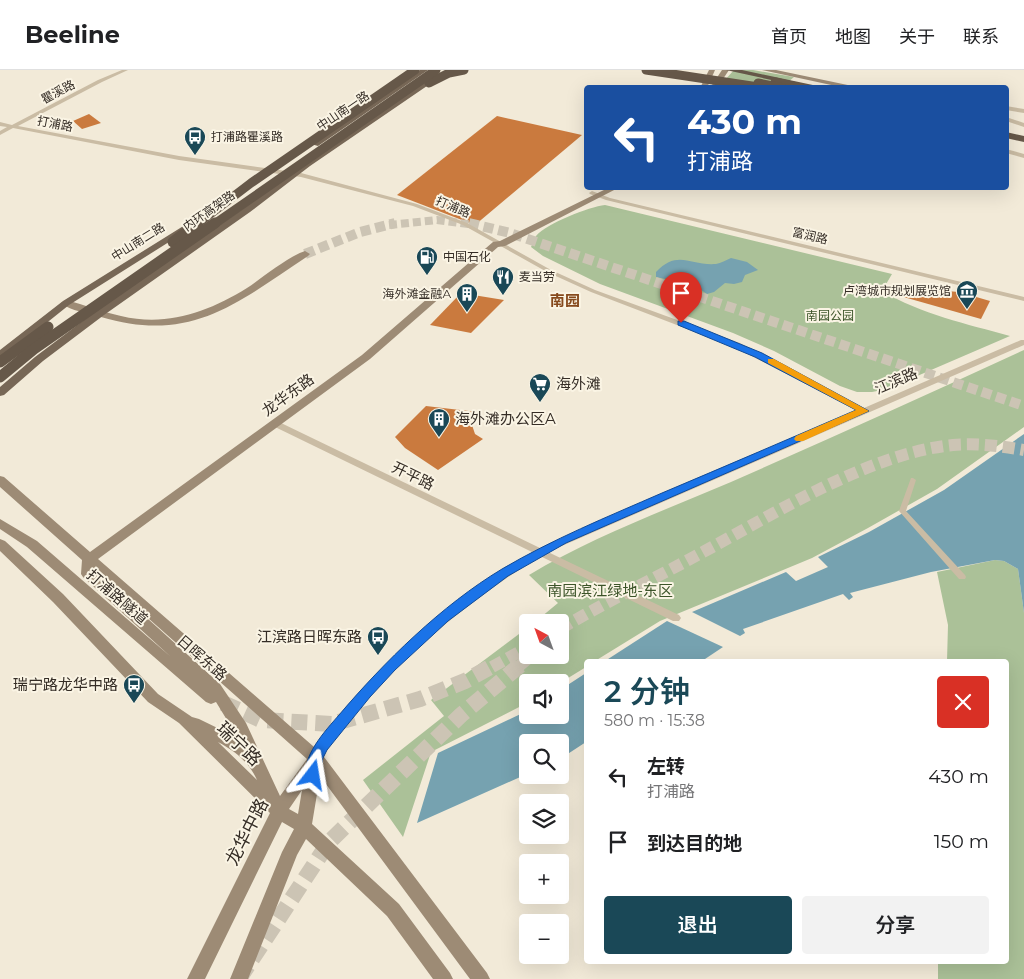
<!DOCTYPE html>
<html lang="zh">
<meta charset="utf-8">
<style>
body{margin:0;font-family:Montserrat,"Noto Sans SC",sans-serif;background:#f2f2f2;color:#202124;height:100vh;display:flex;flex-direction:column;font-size:19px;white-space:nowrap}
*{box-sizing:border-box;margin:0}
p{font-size:16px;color:#757577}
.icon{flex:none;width:28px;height:28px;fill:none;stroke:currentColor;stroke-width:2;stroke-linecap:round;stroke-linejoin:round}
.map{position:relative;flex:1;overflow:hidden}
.details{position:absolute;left:584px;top:589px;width:425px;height:305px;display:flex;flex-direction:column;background:#fff;border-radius:5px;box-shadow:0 5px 20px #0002}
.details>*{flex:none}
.guide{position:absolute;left:584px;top:15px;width:425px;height:105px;border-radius:5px;box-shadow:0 5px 20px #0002;background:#1a4fa0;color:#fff;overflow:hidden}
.needle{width:32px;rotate:319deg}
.tools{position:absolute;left:519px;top:544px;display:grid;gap:10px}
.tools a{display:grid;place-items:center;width:50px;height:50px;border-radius:5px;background:#fff;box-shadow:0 5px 20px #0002;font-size:25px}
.pin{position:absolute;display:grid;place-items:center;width:42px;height:42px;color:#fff;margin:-51px -21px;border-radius:50% 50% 50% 0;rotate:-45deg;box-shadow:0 0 5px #0007}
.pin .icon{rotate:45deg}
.me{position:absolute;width:55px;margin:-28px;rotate:14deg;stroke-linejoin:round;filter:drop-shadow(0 0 4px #0008)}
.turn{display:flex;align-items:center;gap:18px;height:105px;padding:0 20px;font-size:22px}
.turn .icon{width:65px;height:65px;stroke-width:2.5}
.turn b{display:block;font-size:35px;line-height:42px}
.round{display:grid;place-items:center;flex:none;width:52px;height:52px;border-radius:5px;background:#f2f2f2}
.summary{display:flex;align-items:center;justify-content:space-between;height:85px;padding:0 20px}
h1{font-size:30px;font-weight:600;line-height:38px;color:#1a4857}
.button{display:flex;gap:10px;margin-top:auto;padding:10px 20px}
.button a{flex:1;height:58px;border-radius:5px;background:#1a4857;color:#fff;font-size:20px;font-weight:600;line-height:58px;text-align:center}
.button a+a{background:#f2f2f2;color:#202124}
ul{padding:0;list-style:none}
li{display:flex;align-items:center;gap:15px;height:65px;padding:0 20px}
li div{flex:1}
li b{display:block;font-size:19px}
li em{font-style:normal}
header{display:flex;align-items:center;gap:30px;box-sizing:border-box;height:70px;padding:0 25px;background:#fff;border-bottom:1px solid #e0e0e0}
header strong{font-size:24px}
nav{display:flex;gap:28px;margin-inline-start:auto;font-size:18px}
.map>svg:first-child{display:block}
</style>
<header>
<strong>Beeline</strong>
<nav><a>首页</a><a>地图</a><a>关于</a><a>联系</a></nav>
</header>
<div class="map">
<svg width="1024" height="909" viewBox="0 0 1024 909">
<rect width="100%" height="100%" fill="#f2ead8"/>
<g fill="#abc198">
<polygon points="734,0 753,0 794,7 782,17 724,11"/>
<path d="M605 135 892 204 882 221C921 244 967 254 1010 266L887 319 872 322H857L840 316 774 281 733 263 600 214 543 186 531 177C533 173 534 169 536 166 547 153 589 137 605 135Z"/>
<path d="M1024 280V357L937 419 868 458 812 488 660 551 595 591H586V597L560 613 528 612 527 633 431 682 403 767 363 710 444 646 431 630 527 558 528 585H560V552H535L558 533 529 505C592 467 663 441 731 412 829 369 927 325 1024 280Z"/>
<polygon points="995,490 1004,491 1018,499 1024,543 1024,909 938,909 938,891 1006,891 1006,591 947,591 948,555 937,502"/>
</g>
<g fill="#76a2b0">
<path d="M731 188 747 192 758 200 745 205 742 212 734 214 725 213 714 222 707 224 687 210H670L656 207V202C678 179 690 196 716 194 721 193 726 190 731 188Z"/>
<polygon points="1024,364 1024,543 1018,499 1004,491 995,490 931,502 850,523 853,527 849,530 843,524 743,559 745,563 740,566 692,542 786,502 796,511 828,497 818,487 869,462 944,420"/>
<polygon points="667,551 723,577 702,591 605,591"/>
<polygon points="586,603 586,672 560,689 560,672 528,672 527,704 417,753 438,683 527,641 528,645 560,645 560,620"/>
</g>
<g fill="#ca7a3e">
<polygon points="89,44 101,53 82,59 73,51"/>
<polygon points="497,46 582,65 475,155 397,125"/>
<polygon points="898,217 959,222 990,231 981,249 893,224"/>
<polygon points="461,223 504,230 471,263 430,255"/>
<polygon points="426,336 477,342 471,352 475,364 483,369 438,400 405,378 395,367"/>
</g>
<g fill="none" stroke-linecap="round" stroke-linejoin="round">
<polyline stroke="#ccc4b4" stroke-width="8" stroke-dasharray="8 4" stroke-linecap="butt" points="389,155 437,150 475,155"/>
<g stroke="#ccc4b4" stroke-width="10" stroke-dasharray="10 5" stroke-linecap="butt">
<polyline points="469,153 510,163 1024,336"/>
<polyline points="305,184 360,162 395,153"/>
</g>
<g stroke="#ccc4b4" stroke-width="12" stroke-dasharray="12 6" stroke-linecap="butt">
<path d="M560 559C607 531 656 508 703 482 776 443 870 383 953 375 977 373 1000 376 1024 380"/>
<polyline points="492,597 528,577"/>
<polyline points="518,597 532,585"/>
</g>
<g stroke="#ccc4b4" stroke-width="16" stroke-dasharray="16 8" stroke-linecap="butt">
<polyline points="223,633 261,650 332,654 420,629 465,611 494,595"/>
<polyline points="239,909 329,772 461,645 520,595"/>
</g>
<polygon fill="#cabca4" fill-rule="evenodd" points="911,408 913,408 916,410 906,441 965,505 966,507 965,509 959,509 899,441"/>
<g fill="#cabca4" fill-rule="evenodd">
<path d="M122 0H128L102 12 18 56 179 86 301 103 417 134 467 153 551 200 595 220 740 273 864 338 1021 270H1024V275L548 482 679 545 681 548 679 551H673L540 486C476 527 417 573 366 630 349 649 332 668 320 691L316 693 312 691 311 688C323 664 341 644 359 624 409 568 468 522 532 482L273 356 272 354 273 352H279L540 478 858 341 734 277 591 222 547 202 463 155 413 136 301 107 179 90 13 58 0 65V61L7 57 0 56V52L12 55 98 10Z"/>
<polygon points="1006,36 1024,39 1024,43 1006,40"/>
<polygon points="1006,47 1024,53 1024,57 1006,51"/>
<polygon points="1006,79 1024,84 1024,88 1006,83"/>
<polygon points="592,121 610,128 1024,227 1024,231 606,130 590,124 589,123"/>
</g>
<g fill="#9d8b75" fill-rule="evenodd">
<polygon points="709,0 715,0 707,18 700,18"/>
<polygon points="722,0 729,0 717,18 710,18"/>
<polygon points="762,0 776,0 862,18 845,18"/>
<path d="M608 118H618L505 176 498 177 370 289 98 489 321 683 487 903 490 909H470L320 706 312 754 399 834 450 903 453 909H433L387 846 306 769 297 785 248 909H230L282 782 294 759 282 752 205 909H187L270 743 179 653 148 632 53 532 0 481V469L5 471 63 524 158 624 192 647 199 649 238 668 216 632 211 634 206 632 27 477 0 459V449L37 471 171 587 83 507 81 504 82 490 0 417V406L4 407 90 482 362 285 493 172 500 171ZM95 501 307 689 280 726 246 653 220 614ZM218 672C235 681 249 692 257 710ZM302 720 298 744 289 739Z"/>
<path d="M305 181 310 184 308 186C237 233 191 274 101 247 89 243 70 241 61 233L66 230C85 235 102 242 121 246 167 257 208 242 247 218 262 208 289 186 305 181Z"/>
</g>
<g fill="#776756" fill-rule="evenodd">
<polygon points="420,0 428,0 318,76 311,74"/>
<polygon points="437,4 443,5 310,96 250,142 104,245 43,291 4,325 0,326 0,317 35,287 96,241 244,138 304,92"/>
<polygon points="185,155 189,158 188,160 69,235 4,287 0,288 0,280 63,231"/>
</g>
<g fill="#665849" fill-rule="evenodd">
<polygon points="726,0 742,0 827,18 808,18"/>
<polygon points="1006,62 1024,66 1024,72 1006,68"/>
</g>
<g stroke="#665849" stroke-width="9">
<polyline points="646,0 766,18"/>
<polyline points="775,12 801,18"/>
<polyline points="429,13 449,3 464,0"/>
<polyline points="758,13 783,18"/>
<polyline points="196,155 251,113 415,0"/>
<polyline points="213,155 436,0"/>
</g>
<g stroke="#665849" stroke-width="11">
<polyline points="173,172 198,153"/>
<polyline points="0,292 48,257"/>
<polyline points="0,307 34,279 215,153"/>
</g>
</g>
<path fill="#1a73e8" stroke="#114b97" d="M678 251H684L762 283 869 341 566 473 508 506 448 551 395 600 370 627 327 680 323 688 318 710 313 711 308 710C298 689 327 659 339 645 384 592 442 535 502 499 553 469 607 447 662 423 726 396 791 368 856 340L755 287 678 255Z"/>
<polygon fill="#f59e0b" points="768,289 774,289 869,341 803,371 796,371 794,369 796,366 856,340 768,293"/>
<defs>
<g id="bus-pin" transform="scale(1.125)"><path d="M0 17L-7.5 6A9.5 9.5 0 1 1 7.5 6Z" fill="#1a4857" stroke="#faf4e4"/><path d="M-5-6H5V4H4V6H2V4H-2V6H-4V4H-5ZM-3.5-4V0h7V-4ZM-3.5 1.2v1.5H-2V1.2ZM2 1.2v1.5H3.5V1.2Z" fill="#fff"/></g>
<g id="fuel-pin" transform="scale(1.125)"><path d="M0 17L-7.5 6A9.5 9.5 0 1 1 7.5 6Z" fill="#1a4857" stroke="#faf4e4"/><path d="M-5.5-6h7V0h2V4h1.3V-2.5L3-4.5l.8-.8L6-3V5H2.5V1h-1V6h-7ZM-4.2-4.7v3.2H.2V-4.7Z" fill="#fff"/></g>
<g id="restaurant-pin" transform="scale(1.125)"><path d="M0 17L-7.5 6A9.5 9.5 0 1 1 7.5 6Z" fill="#1a4857" stroke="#faf4e4"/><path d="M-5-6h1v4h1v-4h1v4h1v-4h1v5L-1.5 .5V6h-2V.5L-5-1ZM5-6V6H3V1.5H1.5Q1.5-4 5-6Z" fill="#fff"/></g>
<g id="museum-pin" transform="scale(1.125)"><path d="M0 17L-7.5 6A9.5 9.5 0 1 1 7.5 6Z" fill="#1a4857" stroke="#faf4e4"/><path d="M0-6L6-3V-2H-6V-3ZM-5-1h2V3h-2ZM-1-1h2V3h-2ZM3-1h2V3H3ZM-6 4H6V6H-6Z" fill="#fff"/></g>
<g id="building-pin" transform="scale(1.125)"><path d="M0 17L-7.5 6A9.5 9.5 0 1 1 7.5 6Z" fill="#1a4857" stroke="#faf4e4"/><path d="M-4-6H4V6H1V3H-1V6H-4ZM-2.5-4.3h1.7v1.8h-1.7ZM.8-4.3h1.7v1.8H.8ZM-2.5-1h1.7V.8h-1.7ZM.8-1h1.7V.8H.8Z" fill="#fff"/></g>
<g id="supermarket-pin" transform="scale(1.125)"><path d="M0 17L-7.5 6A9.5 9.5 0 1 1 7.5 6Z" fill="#1a4857" stroke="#faf4e4"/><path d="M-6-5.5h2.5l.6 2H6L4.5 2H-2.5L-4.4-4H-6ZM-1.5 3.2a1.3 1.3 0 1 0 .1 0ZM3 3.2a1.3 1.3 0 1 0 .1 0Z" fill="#fff"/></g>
</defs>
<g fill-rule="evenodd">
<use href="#bus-pin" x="195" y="67"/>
<use href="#fuel-pin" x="427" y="187"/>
<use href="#restaurant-pin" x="503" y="207"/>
<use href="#museum-pin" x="967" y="221"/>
<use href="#building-pin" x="467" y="224"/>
<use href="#supermarket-pin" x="540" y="314"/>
<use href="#building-pin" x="439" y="349"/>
<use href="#bus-pin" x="378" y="567"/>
<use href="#bus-pin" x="134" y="615"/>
</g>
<g text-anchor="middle" stroke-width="4" stroke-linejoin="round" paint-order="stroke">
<g font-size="12" fill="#352d26" stroke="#faf4e4">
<text transform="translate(58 22) rotate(-28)" y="4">瞿溪路</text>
<text transform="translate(343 41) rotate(-34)" y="4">中山南一路</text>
<text transform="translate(55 54) rotate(11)" y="4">打浦路</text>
<text transform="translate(453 137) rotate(23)" y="4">打浦路</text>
<text transform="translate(209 141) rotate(-35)" y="4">内环高架路</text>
<text transform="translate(810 166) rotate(13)" y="4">富润路</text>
<text transform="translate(138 172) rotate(-32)" y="4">中山南二路</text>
</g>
<g font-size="12" fill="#352d26" stroke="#faf4e4" text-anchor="start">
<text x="211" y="71">打浦路瞿溪路</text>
<text x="443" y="191">中国石化</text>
<text x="519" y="211">麦当劳</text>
<text x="951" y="225" text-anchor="end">卢湾城市规划展览馆</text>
<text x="451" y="228" text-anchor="end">海外滩金融A</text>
</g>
<g font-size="12" fill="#3c5429" stroke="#faf4e4">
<text x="830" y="250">南园公园</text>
</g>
<g font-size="15" font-weight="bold" fill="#86491c" stroke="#faf4e4">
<text x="565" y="236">南园</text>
</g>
<g font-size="15" fill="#352d26" stroke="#faf4e4">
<text transform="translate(896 311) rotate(-23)" y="5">江滨路</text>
<text transform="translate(288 325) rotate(-36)" y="5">龙华东路</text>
<text transform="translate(413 406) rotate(26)" y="5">开平路</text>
<text transform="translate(117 527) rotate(41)" y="5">打浦路隧道</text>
<text transform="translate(202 588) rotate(41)" y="5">日晖东路</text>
</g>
<g font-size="15" fill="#352d26" stroke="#faf4e4" text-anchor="start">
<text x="556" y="319">海外滩</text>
<text x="455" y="354">海外滩办公区A</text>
<text x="362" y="572" text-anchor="end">江滨路日晖东路</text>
<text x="118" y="620" text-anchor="end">瑞宁路龙华中路</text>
</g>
<g font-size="15" fill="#3c5429" stroke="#faf4e4">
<text x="610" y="526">南园滨江绿地-东区</text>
</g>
<g font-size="18" fill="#352d26" stroke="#faf4e4">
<text transform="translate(239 674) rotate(44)" y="6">瑞宁路</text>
<text transform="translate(247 762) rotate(-63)" y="6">龙华中路</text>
</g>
</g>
</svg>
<div class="tools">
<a><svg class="needle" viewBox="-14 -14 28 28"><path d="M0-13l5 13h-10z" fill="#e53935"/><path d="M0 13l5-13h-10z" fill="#757577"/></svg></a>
<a><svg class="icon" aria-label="sound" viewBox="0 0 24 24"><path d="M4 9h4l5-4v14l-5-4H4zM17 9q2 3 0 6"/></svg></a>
<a><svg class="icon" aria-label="search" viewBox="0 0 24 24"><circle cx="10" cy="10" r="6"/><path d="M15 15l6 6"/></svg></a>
<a><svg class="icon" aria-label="layers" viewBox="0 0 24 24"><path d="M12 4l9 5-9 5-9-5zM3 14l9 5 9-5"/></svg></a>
<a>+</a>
<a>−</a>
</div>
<div class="pin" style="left:681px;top:253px;background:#d93025"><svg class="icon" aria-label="arrive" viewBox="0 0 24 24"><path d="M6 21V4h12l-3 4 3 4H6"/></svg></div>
<svg class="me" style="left:313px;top:705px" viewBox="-20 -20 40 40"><path d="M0-17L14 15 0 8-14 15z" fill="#1a73e8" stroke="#fff" stroke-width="4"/></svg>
<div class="guide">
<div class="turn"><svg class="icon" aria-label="left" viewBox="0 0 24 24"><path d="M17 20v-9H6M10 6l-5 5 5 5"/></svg><div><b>430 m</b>打浦路</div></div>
</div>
<section class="details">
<div class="summary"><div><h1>2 分钟</h1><p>580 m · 15:38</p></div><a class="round" style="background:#d93025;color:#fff"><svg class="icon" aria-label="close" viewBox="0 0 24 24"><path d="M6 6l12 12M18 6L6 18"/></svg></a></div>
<ul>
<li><svg class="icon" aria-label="left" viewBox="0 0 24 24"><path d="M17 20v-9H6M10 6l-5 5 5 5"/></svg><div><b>左转</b><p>打浦路</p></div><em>430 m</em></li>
<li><svg class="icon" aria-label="arrive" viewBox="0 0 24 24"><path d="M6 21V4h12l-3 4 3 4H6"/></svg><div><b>到达目的地</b></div><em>150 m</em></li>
</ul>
<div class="button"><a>退出</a><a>分享</a></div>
</section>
</div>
